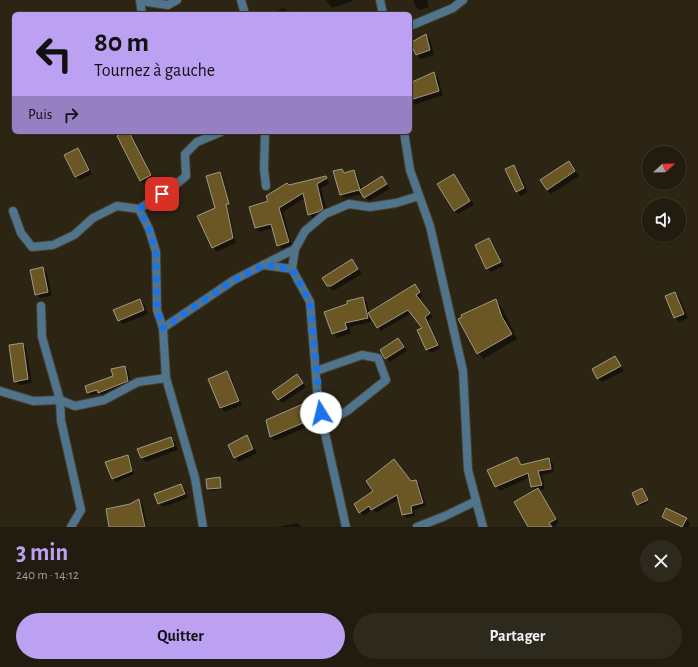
<!DOCTYPE html>
<html lang="fr">
<meta charset="utf-8">
<style>
body{margin:0;font-family:"Alegreya Sans",sans-serif;background:#2d291d;color:#f1f3f6;height:100vh;display:flex;flex-direction:column;font-size:15px;white-space:nowrap}
*{box-sizing:border-box;margin:0}
p{font-size:13px;color:#a2a19e}
.icon{flex:none;width:22px;height:22px;fill:none;stroke:currentColor;stroke-width:2;stroke-linecap:round;stroke-linejoin:round}
.map{position:relative;height:527px;overflow:hidden}
.details{display:flex;flex-direction:column;background:#211c0f;flex:1}
.details>*{flex:none}
.hud{position:absolute;left:12px;top:12px;width:400px;height:122px;border-radius:6px;box-shadow:0 1px 3px #0004,0 0 0 1px #3e3a2f;background:#bca0f2;color:#111;overflow:hidden}
.needle{width:26px;rotate:68deg}
.fabs{position:absolute;left:642px;top:146px;display:grid;gap:8px}
.fabs a{display:grid;place-items:center;width:44px;height:44px;border-radius:50%;background:#211c0f;box-shadow:0 1px 3px #0004,0 0 0 1px #3e3a2f;font-size:20px}
.pin{position:absolute;display:grid;place-items:center;width:34px;height:34px;color:#fff;margin:-17px;border-radius:8px;box-shadow:0 2px 6px #0006}
.me{position:absolute;width:44px;margin:-22px;rotate:351deg;stroke-linejoin:round;filter:drop-shadow(0 0 3px #0008)}
.turn{display:flex;align-items:center;gap:14px;height:84px;padding:0 16px;font-size:18px}
.turn .icon{width:52px;height:52px;stroke-width:2.5}
.turn b{display:block;font-size:28px;line-height:34px}
.then{display:flex;align-items:center;height:38px;padding:0 16px;background:#0003;gap:8px;font-size:15px}
.round{display:grid;place-items:center;flex:none;width:42px;height:42px;border-radius:21px;background:#2d291d}
.head{display:flex;align-items:center;justify-content:space-between;height:68px;padding:0 16px}
h1{font-size:24px;font-weight:700;line-height:30px;color:#bca0f2}
.primary-button{display:flex;gap:8px;margin-top:auto;padding:8px 16px}
.primary-button a{flex:1;height:46px;border-radius:24px;background:#bca0f2;color:#111;font-size:16px;font-weight:700;line-height:46px;text-align:center}
.primary-button a+a{background:#2d291d;color:#f1f3f6}
.map>svg:first-child{display:block}
</style>
<div class="map">
<svg width="698" height="527" viewBox="0 0 698 527">
<rect width="100%" height="100%" fill="#2c2514"/>
<g fill="#0007">
<polygon points="326,0 353,0 353,1 332,8"/>
<polygon points="413,0 427,0 429,7 419,10 415,6"/>
<polygon points="285,8 289,14 267,14"/>
<polygon points="304,10 308,14 297,14 296,12"/>
<polygon points="426,35 430,39 434,55 421,59 416,55"/>
<polygon points="434,74 438,78 443,95 414,105 410,101 410,84"/>
<polygon points="127,132 132,135 154,179 145,184 140,180"/>
<polygon points="78,149 82,153 92,174 80,180 76,176"/>
<polygon points="569,163 579,176 551,194 547,190"/>
<polygon points="514,166 518,170 528,192 521,196 517,191"/>
<polygon points="342,170 346,174 354,171 357,175 362,189 385,181 390,189 369,201 363,194 344,198 341,194"/>
<polygon points="220,173 224,177 233,208 223,176 220,176 236,243 217,252 213,247 199,216 217,209"/>
<polygon points="454,175 474,205 458,214 454,210"/>
<polygon points="325,178 330,183 321,188 327,213 313,218 309,214 305,198 283,212 292,246 282,249 278,245 273,228 260,232 256,228 270,202 289,186"/>
<polygon points="489,239 493,243 504,266 491,272 487,268"/>
<polygon points="352,260 362,274 335,290 332,290 328,285"/>
<polygon points="42,268 47,273 52,296 40,298 36,294"/>
<polygon points="415,285 423,296 418,299 433,317 428,321 441,348 431,353 427,350 418,330 423,328 412,313 381,331 369,314 371,322 349,327 351,333 337,338 333,334 363,298 367,302 369,313"/>
<polygon points="675,293 679,297 688,318 679,322 675,318 666,297"/>
<polygon points="140,300 144,304 148,314 123,324 118,320"/>
<polygon points="496,301 501,306 517,339 483,359 478,353"/>
<polygon points="398,339 407,351 390,362 381,351"/>
<polygon points="22,344 26,348 32,383 20,385 15,381"/>
<polygon points="615,358 624,371 602,382 598,378"/>
<polygon points="125,367 128,370 131,384 102,395 100,393 91,395 87,392 114,377"/>
<polygon points="226,372 231,377 242,405 225,412 221,408"/>
<polygon points="297,376 306,387 282,403 278,399"/>
<polygon points="303,406 307,410 314,424 275,441 271,437 267,421"/>
<polygon points="247,437 251,441 257,453 239,462 235,458 229,445"/>
<polygon points="171,438 175,442 178,450 146,462 142,458"/>
<polygon points="127,456 130,459 134,474 116,482 113,479"/>
<polygon points="517,458 522,465 548,459 553,463 554,472 542,475 545,489 539,490 559,523 553,527 523,527 528,525 536,491 532,487 530,477 500,491 496,486"/>
<polygon points="394,460 411,482 415,481 419,484 426,506 414,510 415,516 407,518 403,515 399,499 376,513 373,509 364,516 360,512"/>
<polygon points="219,478 222,489 210,491 208,489"/>
<polygon points="181,485 185,489 188,498 163,507 159,503"/>
<polygon points="642,490 649,502 640,506 638,504"/>
<polygon points="139,501 143,505 147,527 110,527 131,505"/>
<polygon points="663,516 686,519 690,523 688,527 680,527"/>
<polygon points="298,523 301,527 278,527"/>
</g>
<g fill="#6a5723" stroke="#a29985">
<polygon points="426,34 430,50 416,55 410,43"/>
<polygon points="434,72 439,91 410,100 410,83"/>
<polygon points="124,132 129,132 151,175 140,181 117,136"/>
<polygon points="78,148 89,170 75,177 64,155"/>
<polygon points="569,161 575,171 547,190 540,180"/>
<polygon points="514,165 524,188 516,192 505,169"/>
<polygon points="342,169 344,173 354,170 360,190 382,176 387,184 364,198 359,190 340,195 333,171"/>
<polygon points="220,172 229,204 226,204 233,238 212,248 197,216 215,208 206,176"/>
<polygon points="454,174 470,201 454,211 437,184"/>
<polygon points="326,176 327,178 317,184 323,209 318,212 308,215 303,193 279,208 289,242 277,246 271,224 255,228 249,207 268,201 266,196 287,183 289,185"/>
<polygon points="489,238 501,262 486,269 475,245"/>
<polygon points="352,259 358,269 331,286 327,286 322,278"/>
<polygon points="43,267 48,292 35,295 30,270"/>
<polygon points="415,284 420,292 416,295 430,313 425,317 438,345 426,350 417,330 422,328 408,310 377,328 368,313"/>
<polygon points="675,292 684,314 674,318 665,296"/>
<polygon points="363,297 368,318 345,323 347,329 332,334 324,312 347,304 347,301"/>
<polygon points="140,299 144,310 118,321 113,310"/>
<polygon points="496,299 502,317 512,334 477,354 458,319 462,317 461,315"/>
<polygon points="398,338 404,347 385,359 380,350"/>
<polygon points="23,343 28,379 14,382 9,345"/>
<polygon points="615,356 621,366 597,379 592,369"/>
<polygon points="125,366 128,381 98,393 97,390 87,393 85,386 113,376 111,369"/>
<polygon points="227,371 239,401 220,408 208,379"/>
<polygon points="297,374 303,383 278,400 272,392"/>
<polygon points="303,404 310,420 270,437 266,420"/>
<polygon points="247,435 253,449 234,458 228,445"/>
<polygon points="171,437 174,446 141,458 137,449"/>
<polygon points="128,455 132,471 112,479 105,462"/>
<polygon points="517,457 521,465 549,458 551,469 538,471 542,485 531,487 528,473 495,487 487,470"/>
<polygon points="394,459 411,481 416,480 423,503 411,506 412,513 402,515 397,495 371,510 369,506 359,513 354,504 373,491 366,481"/>
<polygon points="220,477 221,488 207,489 206,479"/>
<polygon points="181,484 185,494 158,504 154,494"/>
<polygon points="538,488 556,519 549,523 552,527 528,527 514,502"/>
<polygon points="642,488 648,500 637,505 632,493"/>
<polygon points="139,499 145,527 109,527 106,509 130,504"/>
<polygon points="666,508 687,518 682,527 662,517"/>
</g>
<g fill="none" stroke-linecap="round" stroke-linejoin="round">
<g stroke="#474030" stroke-width="10">
<g id="street">
<polyline points="140,0 142,14"/>
<polyline points="144,0 147,2 168,5 177,0"/>
<polyline points="241,0 245,14"/>
<polyline points="380,0 383,14"/>
<polyline points="410,26 453,8 463,0"/>
<polyline points="265,132 264,169 266,186"/>
<polyline points="404,132 410,170 430,226 463,371 468,470 483,527"/>
<polyline points="139,209 173,187 186,176 185,154 197,142 221,132"/>
<polyline points="13,211 21,233 32,247 53,245 74,235 93,218 117,206 139,209 149,229 156,252 157,310 163,328 166,378 195,478 203,527"/>
<polyline points="263,265 295,249 305,231 325,214 349,204 370,207 396,203 419,196"/>
<polyline points="292,269 295,249"/>
<polyline points="41,306 42,337 60,400 61,421 81,510 71,527"/>
<polyline points="163,328 234,280 263,265 292,269 310,302 318,402 346,527"/>
<polyline points="316,371 362,355 378,358 386,380 347,411 323,424"/>
<polyline points="0,391 33,401 60,400 75,406 104,400 138,382 166,378"/>
<polyline points="417,527 445,516 476,501"/>
</g>
</g>
<use href="#street" stroke="#51748d" stroke-width="8"/>
</g>
<g fill="none" stroke-linecap="round" stroke-linejoin="round">
<polyline stroke="#1a73e8" stroke-width="7" stroke-dasharray="0 12.6" points="162,194 139,209 149,229 156,252 157,310 163,328 234,280 264,265 292,269 310,302 321,413"/>
</g>
</svg>
<div class="fabs">
<a><svg class="needle" viewBox="-14 -14 28 28"><path d="M0-13l5 13h-10z" fill="#e53935"/><path d="M0 13l5-13h-10z" fill="#a2a19e"/></svg></a>
<a><svg class="icon" aria-label="sound" viewBox="0 0 24 24"><path d="M4 9h4l5-4v14l-5-4H4zM17 9q2 3 0 6"/></svg></a>
</div>
<div class="pin" style="left:162px;top:194px;background:#d93025"><svg class="icon" aria-label="arrive" viewBox="0 0 24 24"><path d="M6 21V4h12l-3 4 3 4H6"/></svg></div>
<svg class="me" style="left:321px;top:413px" viewBox="-20 -20 40 40"><circle r="19" fill="#fff"/><path d="M0-13L10 11 0 6-10 11z" fill="#1a73e8"/></svg>
<div class="hud">
<div class="turn"><svg class="icon" aria-label="left" viewBox="0 0 24 24"><path d="M17 20v-9H6M10 6l-5 5 5 5"/></svg><div><b>80 m</b>Tournez à gauche</div></div>
<div class="then">Puis<svg class="icon" aria-label="right" viewBox="0 0 24 24"><path d="M7 20v-9h11M14 6l5 5-5 5"/></svg></div>
</div>
</div>
<section class="details">
<div class="head"><div><h1>3 min</h1><p>240 m · 14:12</p></div><a class="round"><svg class="icon" aria-label="close" viewBox="0 0 24 24"><path d="M6 6l12 12M18 6L6 18"/></svg></a></div>
<div class="primary-button"><a>Quitter</a><a>Partager</a></div>
</section>
